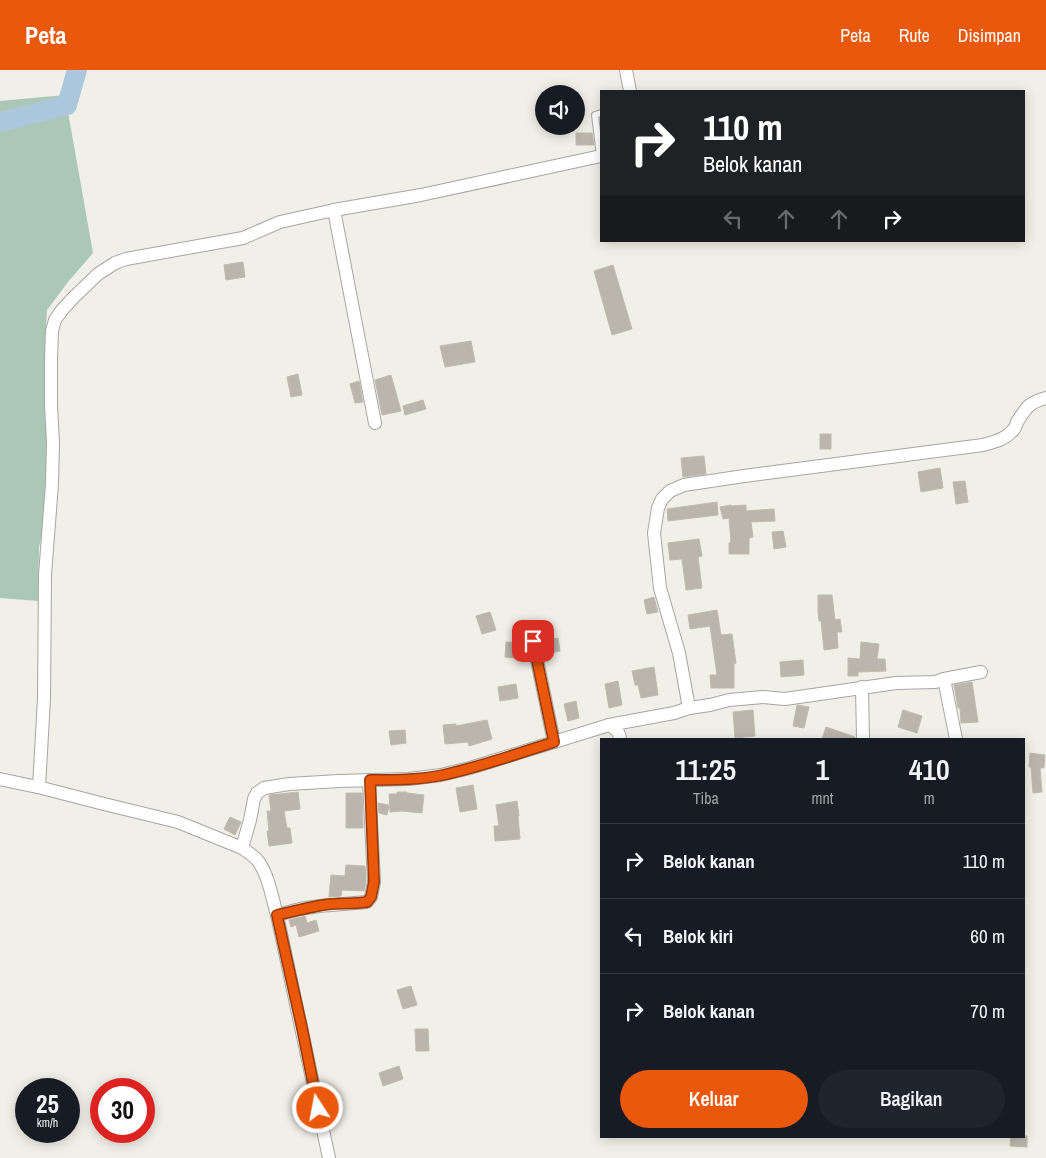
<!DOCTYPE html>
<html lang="id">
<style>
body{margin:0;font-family:"Archivo Narrow",sans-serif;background:#20242c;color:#f1f3f6;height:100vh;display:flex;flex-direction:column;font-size:19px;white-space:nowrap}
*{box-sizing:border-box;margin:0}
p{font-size:16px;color:#9ea1a6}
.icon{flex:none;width:28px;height:28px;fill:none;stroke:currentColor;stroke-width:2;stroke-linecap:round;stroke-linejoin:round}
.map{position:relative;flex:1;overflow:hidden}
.drawer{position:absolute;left:600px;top:668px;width:425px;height:400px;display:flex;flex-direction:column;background:#171b24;border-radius:0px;box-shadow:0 2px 12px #0003}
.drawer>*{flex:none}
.guide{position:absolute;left:600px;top:20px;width:425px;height:152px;border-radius:0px;box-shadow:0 2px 12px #0003;background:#202124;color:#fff;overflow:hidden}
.tools{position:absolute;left:535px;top:15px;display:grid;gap:10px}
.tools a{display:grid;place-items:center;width:50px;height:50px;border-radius:50%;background:#171b24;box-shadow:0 2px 12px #0003;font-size:25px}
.speed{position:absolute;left:15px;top:1008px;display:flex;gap:10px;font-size:25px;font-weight:700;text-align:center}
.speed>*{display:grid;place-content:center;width:65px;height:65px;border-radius:50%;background:#171b24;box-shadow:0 2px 12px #0003;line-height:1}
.speed small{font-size:12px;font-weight:400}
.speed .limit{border:8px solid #d22;background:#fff;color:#111}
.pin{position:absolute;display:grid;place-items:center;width:42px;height:42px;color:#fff;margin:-21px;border-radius:10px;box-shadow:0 2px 8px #0006}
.me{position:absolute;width:55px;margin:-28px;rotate:349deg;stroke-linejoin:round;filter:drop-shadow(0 0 4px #0008)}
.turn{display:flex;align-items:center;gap:18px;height:105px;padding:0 20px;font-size:22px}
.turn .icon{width:65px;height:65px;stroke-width:2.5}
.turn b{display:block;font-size:35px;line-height:42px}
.lanes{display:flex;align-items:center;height:48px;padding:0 20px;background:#0003;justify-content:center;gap:25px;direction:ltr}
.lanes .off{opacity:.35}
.eta{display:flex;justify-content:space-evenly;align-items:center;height:85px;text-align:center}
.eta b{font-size:30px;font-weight:600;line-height:35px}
.primary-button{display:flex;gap:10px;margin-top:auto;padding:10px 20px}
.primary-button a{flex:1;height:58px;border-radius:30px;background:#ea580c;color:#fff;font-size:20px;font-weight:600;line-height:58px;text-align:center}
.primary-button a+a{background:#20242c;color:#f1f3f6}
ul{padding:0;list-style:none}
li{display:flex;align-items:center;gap:15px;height:75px;padding:0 20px;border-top:1px solid #363941}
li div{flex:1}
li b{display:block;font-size:19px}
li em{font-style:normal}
header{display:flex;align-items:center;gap:30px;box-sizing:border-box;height:70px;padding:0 25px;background:#ea580c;color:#fff}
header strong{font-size:24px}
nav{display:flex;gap:28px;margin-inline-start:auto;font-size:18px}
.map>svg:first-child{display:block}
</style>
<header>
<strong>Peta</strong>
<nav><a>Peta</a><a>Rute</a><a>Disimpan</a></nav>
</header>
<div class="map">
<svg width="1046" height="1088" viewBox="0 0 1046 1088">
<rect width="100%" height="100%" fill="#f0f0e8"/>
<polygon fill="#abc8b6" points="65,25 93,183 68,212 47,240 46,255 51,427 39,477 38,531 0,528 0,31"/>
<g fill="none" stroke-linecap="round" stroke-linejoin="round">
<polyline stroke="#acc6db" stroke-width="20" points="0,52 67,35 77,0"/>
</g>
<g fill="#bab6ae" stroke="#c1baab">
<polygon points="576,63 592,63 594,75 576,75"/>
<polygon points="243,192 245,207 226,210 224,195"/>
<polygon points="613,195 632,259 612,265 594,201"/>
<polygon points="471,271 475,292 445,297 440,276"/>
<polygon points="298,304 302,325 291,327 287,307"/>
<polygon points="391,305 401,341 382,345 375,310"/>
<polygon points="359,311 363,332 355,333 350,314"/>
<polygon points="423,330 426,339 405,345 403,336"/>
<rect x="820" y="364" width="11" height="15"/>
<polygon points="704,386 706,404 683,407 681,388"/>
<polygon points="940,398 943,418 921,422 918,402"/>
<polygon points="965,411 968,432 956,434 953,412"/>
<polygon points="717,432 718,445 668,451 667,439"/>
<polygon points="731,435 731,436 746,435 746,441 774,439 775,451 751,452 753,467 749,468 749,484 729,484 729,473 731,472 729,448 723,449 720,437"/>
<polygon points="783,461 786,477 774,479 772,462"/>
<polygon points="699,469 702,486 698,487 702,518 686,520 682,489 670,490 668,473"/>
<polygon points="818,525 832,525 835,550 840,549 842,562 837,562 838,578 824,580 821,551 819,551 818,541"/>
<polygon points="654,527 658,542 647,544 644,530"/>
<polygon points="717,540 721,565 732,564 736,593 734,594 734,618 711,618 710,605 717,605 710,556 690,559 688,545"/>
<polygon points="490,542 496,560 482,564 476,546"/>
<polygon points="558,568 560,581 544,584 541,571"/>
<polygon points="506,572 525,573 526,579 526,589 505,587"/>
<polygon points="861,572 879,574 877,589 885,589 886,601 858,602 858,606 848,606 848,588 860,589"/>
<polygon points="803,590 804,605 781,607 780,592"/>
<polygon points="654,597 658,625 641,628 638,615 635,615 632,601"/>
<polygon points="618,611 622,635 609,638 605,614"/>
<polygon points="972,612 978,652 961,653 960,638 958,638 954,615"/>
<polygon points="516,614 518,628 500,631 498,617"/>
<polygon points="576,631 579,648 568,651 564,634"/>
<polygon points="797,635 809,637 804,658 793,656"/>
<polygon points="753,640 755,666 735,668 733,642"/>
<polygon points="903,640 922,646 917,663 898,657"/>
<polygon points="487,650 492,669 469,676 468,672 445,674 443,655 456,654 456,656"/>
<polygon points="826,657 855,667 855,669 822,669"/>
<polygon points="405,660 406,673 391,675 389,661"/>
<polygon points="1030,683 1045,685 1044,698 1040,698 1042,722 1033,723 1031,697 1029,697"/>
<polygon points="473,715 477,739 460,742 456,718"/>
<polygon points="298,722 300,739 284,741 287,758 290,758 292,773 269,776 267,761 269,761 267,741 271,741 269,725"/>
<polygon points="397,722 407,722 407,723 424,725 422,743 402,741 390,742 389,724 397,724"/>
<polygon points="346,723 362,723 363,758 346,758"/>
<polygon points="517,731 519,746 518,746 520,769 495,771 494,756 499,756 496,735"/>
<polygon points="378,733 389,735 387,745 379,743"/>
<polygon points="230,747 241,752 235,765 224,759"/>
<polygon points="346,795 365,796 366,811 364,821 342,820 341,826 329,827 331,805 345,806"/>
<polygon points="305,846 307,853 316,850 319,861 299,867 296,855 291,857 289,850"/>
<polygon points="411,916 417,935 403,939 397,920"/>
<polygon points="415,959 428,959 429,981 416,981"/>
<polygon points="399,996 403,1009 383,1016 379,1003"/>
<polygon points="1011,1066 1027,1066 1027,1077 1010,1076"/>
</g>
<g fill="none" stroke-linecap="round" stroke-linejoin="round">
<g stroke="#a5a5a5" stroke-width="8">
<polyline id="service" points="600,86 595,45 601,43"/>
</g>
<g stroke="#a5a5a5" stroke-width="14">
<g id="minor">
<polyline points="626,0 630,21"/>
<polyline points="334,140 375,353"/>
<polyline points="533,571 554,672"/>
<polyline points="944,609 981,602"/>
<polyline points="862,617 863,669"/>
<polyline points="609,655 674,643 689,638"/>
<path d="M956 669 944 609 935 612 896 613 785 629 763 627 729 630 710 635 689 638 679 583 660 518 654 463 658 438 662 429 670 421 684 415 744 406 983 375C993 372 1004 370 1011 362 1014 360 1016 356 1017 352 1027 337 1028 333 1046 328"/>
<path d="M0 709 42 718 104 734 178 752 242 778C248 782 254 786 258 791 269 806 272 828 277 845L329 1088"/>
<polyline points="39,717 44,629 45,505 52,414 53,373 51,335 51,290 52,261 55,250 62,240 74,227 98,204 115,193 126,189 243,168 280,152 334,140 421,125 601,86"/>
<path d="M242 778 250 750 254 729 257 723 264 718 289 714 339 711 409 709 441 705 470 698 609 655C616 659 619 661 620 669"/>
<polyline points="277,845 300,839 319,836 367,832 371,827 374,812 369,710"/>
</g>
</g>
<use href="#service" stroke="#fff" stroke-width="6"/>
<use href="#minor" stroke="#fff" stroke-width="12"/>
</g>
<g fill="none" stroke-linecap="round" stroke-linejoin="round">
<g stroke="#983908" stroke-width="12">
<path id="route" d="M318 1038 302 958 277 845C295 841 313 836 331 834 343 833 355 834 367 832L371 827 374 812 370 710C394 710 419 710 443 705 480 697 517 684 554 672L533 571"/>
</g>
<use href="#route" stroke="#ea580c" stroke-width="9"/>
</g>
</svg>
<div class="tools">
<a><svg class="icon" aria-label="sound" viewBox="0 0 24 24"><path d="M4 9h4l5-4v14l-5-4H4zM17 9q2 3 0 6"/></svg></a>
</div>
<div class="speed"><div>25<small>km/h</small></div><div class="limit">30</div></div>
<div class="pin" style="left:533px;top:571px;background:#d93025"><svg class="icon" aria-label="arrive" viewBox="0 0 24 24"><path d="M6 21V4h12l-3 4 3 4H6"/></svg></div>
<svg class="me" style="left:318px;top:1038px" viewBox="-20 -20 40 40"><circle r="17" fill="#ea580c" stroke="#fff" stroke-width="3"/><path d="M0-11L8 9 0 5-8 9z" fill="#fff"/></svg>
<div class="guide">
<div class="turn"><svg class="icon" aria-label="right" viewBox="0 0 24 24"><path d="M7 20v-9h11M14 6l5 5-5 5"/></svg><div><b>110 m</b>Belok kanan</div></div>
<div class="lanes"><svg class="icon off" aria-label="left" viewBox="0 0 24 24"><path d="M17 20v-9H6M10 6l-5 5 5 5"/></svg><svg class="icon off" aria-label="ahead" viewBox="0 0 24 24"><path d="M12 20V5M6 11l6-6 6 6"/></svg><svg class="icon off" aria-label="ahead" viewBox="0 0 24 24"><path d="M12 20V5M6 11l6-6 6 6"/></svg><svg class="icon" aria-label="right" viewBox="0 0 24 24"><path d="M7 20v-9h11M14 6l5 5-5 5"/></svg></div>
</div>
<section class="drawer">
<div class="eta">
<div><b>11:25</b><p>Tiba</p></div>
<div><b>1</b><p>mnt</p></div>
<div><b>410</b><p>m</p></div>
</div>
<ul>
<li><svg class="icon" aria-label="right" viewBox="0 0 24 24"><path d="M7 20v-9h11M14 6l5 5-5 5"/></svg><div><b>Belok kanan</b></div><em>110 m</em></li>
<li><svg class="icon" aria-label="left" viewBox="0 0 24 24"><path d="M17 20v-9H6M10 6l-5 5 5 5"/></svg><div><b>Belok kiri</b></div><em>60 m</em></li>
<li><svg class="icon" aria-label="right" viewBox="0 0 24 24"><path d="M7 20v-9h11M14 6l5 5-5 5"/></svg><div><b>Belok kanan</b></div><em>70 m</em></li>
</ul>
<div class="primary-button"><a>Keluar</a><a>Bagikan</a></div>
</section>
</div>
